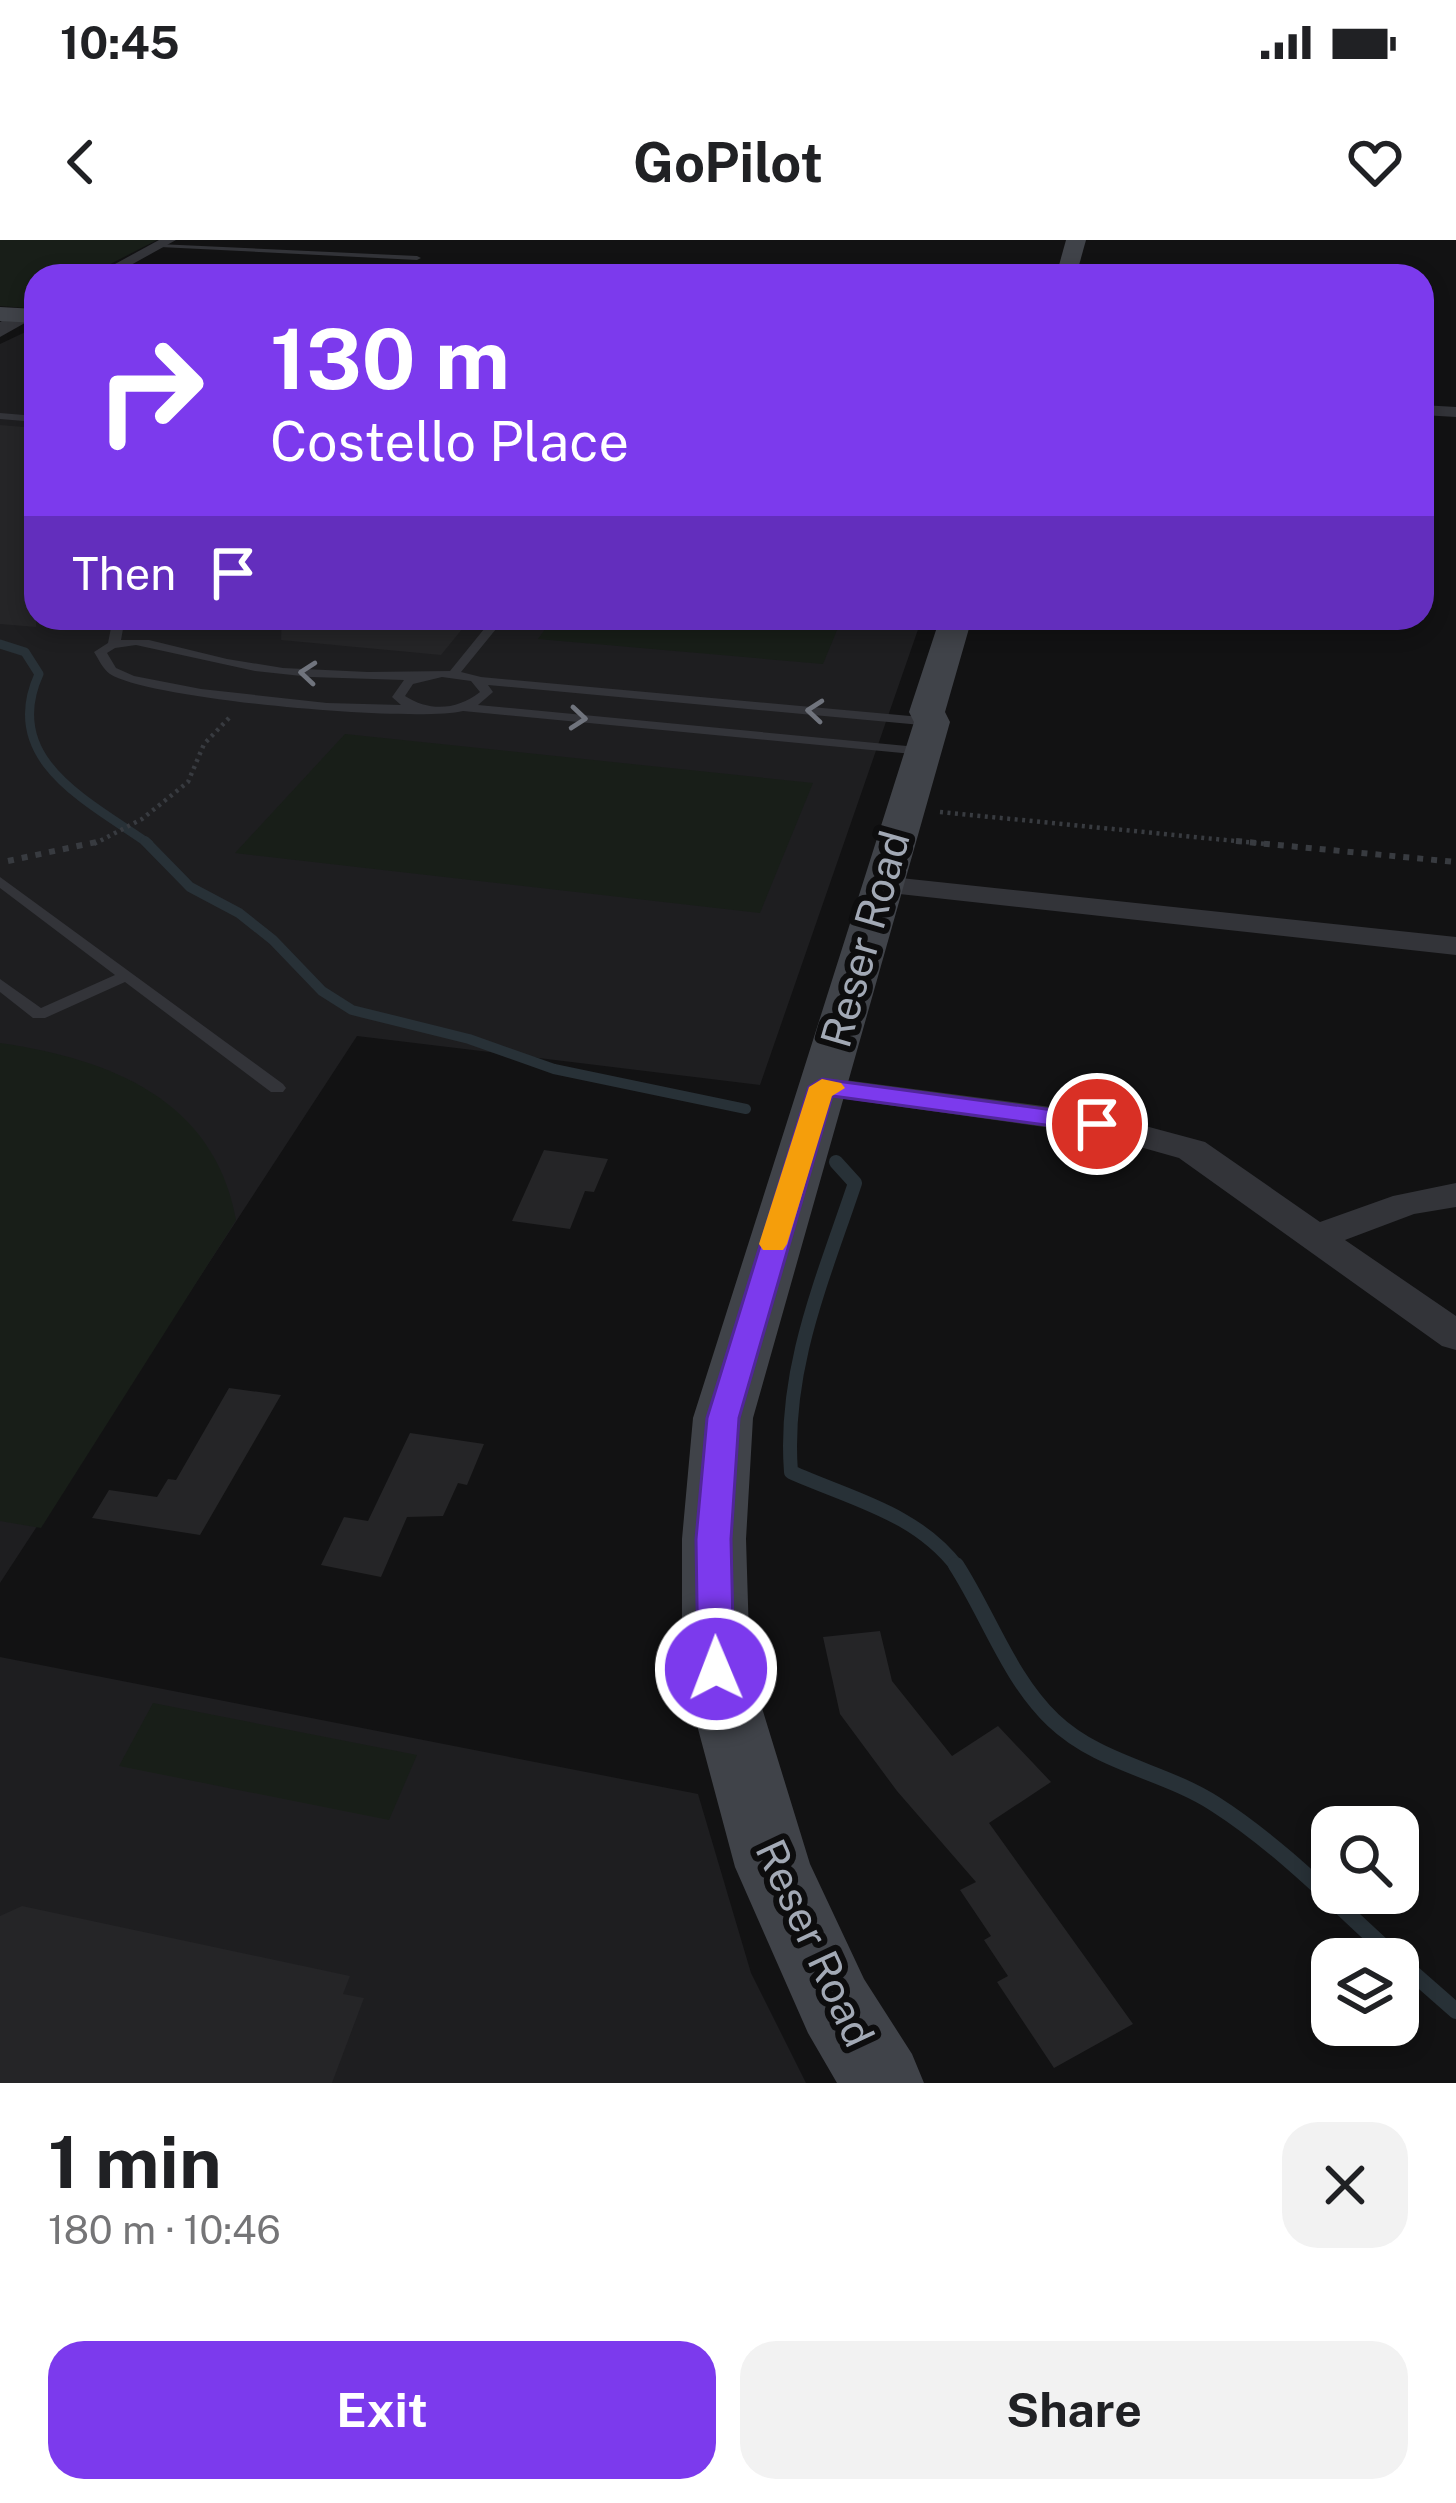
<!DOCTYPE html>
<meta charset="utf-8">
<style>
body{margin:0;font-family:"Public Sans",sans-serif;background:#f2f2f2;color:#202124;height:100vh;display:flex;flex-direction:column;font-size:45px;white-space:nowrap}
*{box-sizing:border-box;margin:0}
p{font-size:39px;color:#757577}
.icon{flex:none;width:66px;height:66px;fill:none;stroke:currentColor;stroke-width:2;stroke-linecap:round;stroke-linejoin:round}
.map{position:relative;height:1843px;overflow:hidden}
.drawer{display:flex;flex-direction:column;background:#fff;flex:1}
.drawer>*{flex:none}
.banner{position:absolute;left:24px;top:24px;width:1410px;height:366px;border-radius:36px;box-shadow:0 6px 18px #0003;background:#7c3aed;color:#fff;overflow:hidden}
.controls{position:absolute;left:1311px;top:1566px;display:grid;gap:24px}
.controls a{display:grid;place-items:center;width:108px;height:108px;border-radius:24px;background:#fff;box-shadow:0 6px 18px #0003;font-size:60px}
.pin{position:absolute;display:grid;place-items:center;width:102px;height:102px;color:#fff;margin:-51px;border:6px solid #fff;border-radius:50%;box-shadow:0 3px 12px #0007}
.me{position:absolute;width:132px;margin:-66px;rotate:359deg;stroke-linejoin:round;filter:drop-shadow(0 0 9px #0008)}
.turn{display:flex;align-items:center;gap:42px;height:252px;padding:0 48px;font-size:54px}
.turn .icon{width:156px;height:156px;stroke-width:2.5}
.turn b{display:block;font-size:84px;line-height:102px}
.then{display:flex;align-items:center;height:114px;padding:0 48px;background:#0003;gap:24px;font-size:45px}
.round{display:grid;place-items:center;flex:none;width:126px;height:126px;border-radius:36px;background:#f2f2f2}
.summary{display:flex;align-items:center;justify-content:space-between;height:204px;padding:0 48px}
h1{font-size:72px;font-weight:700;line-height:90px}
.cta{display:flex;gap:24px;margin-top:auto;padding:24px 48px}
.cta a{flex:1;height:138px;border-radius:36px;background:#7c3aed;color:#fff;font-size:48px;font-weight:700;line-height:138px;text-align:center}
.cta a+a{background:#f2f2f2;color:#202124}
.status{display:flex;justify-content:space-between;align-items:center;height:84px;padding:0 60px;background:#fff;direction:ltr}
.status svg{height:33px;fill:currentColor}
header{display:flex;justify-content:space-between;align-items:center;height:156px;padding:0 48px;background:#fff;font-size:54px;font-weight:700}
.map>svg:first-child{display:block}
</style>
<div class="status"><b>10:45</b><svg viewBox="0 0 49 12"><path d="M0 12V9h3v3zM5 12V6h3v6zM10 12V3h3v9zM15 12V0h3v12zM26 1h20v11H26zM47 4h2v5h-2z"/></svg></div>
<header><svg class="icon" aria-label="back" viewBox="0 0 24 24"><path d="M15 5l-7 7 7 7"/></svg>GoPilot<svg class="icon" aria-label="heart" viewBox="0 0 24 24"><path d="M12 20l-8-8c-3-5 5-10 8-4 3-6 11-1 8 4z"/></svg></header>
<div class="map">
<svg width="1456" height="1843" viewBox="0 0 1456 1843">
<rect width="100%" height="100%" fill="#121213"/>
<g fill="#1e1e20">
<polygon points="36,87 36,378 922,378 760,845 357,796 0,1343 0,104"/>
<polygon points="0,1417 698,1554 751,1733 806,1843 0,1843"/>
</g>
<g fill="#181e18">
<polygon points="0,0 157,0 87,36 36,36 36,63 26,68 0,66"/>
<polygon points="553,378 842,378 823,424 538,399"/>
<polygon points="345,494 813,543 760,673 235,613"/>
<path d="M0 803C110 819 214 859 236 980L41 1288 0 1281Z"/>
<polygon points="153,1463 417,1515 389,1580 119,1526"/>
</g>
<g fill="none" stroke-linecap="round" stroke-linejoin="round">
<path stroke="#283137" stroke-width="9" d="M0 404 25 412 39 434C0 520 88 561 149 604"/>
<polyline stroke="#283137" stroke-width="10" points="145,601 190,647 239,673 273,700 322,751 352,770 469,799 554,829 746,869"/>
<path stroke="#283137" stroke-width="14" d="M836 922 855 943C823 1039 783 1129 791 1232 851 1259 917 1273 958 1328"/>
<g stroke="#283137" stroke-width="16">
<path d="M956 1325C989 1376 1009 1438 1053 1480 1099 1524 1164 1531 1215 1564 1282 1607 1338 1666 1397 1719"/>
<polyline points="1398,1720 1456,1771"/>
</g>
</g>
<g fill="#252527">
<polygon points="0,185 36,188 36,387 0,384"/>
<polygon points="282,378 471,378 441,415 281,400"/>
<polygon points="544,910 608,919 594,952 585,951 570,989 512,981"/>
<polygon points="229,1148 281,1155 200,1295 92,1278 109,1250 157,1257 168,1239 176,1240"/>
<polygon points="410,1193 484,1204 467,1245 458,1243 443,1276 407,1277 381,1337 321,1325 344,1277 368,1281"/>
<polygon points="880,1391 892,1441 952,1516 998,1486 1051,1542 989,1583 1133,1784 1054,1828 997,1742 1008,1736 984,1700 991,1696 960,1650 976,1642 897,1551 840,1474 823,1397"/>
<polygon points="22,1666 350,1736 343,1754 364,1758 332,1843 0,1843 0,1676"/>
</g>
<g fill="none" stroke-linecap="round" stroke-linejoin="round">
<g stroke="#383b40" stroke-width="4.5" stroke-dasharray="3 4.5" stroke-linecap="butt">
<polyline points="940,572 1266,604"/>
<polyline points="94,604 142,579 188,542 204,504 229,478"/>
</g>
<g stroke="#383b40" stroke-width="6" stroke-dasharray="6 8" stroke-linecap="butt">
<polyline points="1236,601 1456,622"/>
<polyline points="8,621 101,601"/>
</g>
<g fill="#333439" fill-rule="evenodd">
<polygon points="158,4 417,16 421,18 417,20 160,7"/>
<polygon points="0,173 36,176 36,182 0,179"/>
<path d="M113 378H125L121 400H149L227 419 283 428 368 432 450 431 493 378H505L461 432 481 437 932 478 938 482 932 486 488 445 493 452 478 465 928 508 930 511 923 515 463 471C416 483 150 460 110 434 103 429 99 420 94 412L108 403ZM136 405 255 431 311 437 404 440 392 457 401 465 327 463 201 449 134 436 116 428 107 413 115 408ZM442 437 471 441 480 452C457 470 430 472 405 456L413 444Z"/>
<polygon points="0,637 283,844 286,848 283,852 271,852 125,742 45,778 33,778 0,752 0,739 41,768 115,735 0,648"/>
</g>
<g fill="#333439" fill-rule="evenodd">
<polygon points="159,0 176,0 111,36 93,36"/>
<polygon points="1422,165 1456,167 1456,177 1422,175"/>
<polygon points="882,636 1456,697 1456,715 872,651 867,645"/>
<polygon points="822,837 1097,873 1205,902 1320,982 1393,956 1456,943 1456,967 1414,974 1345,1000 1456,1076 1456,1110 1442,1106 1179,918 1094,894 810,854 805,847 810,840"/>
</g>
<polygon fill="#333439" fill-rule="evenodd" points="25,69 32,71 32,79 0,97 0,82"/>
<g fill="#404349" fill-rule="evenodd">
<polygon points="1066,0 1086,0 1076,36 1056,36"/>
<polygon points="0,67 36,69 36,83 0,81"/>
<polygon points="940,378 972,378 945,472 950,482 753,1178 746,1299 750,1429 810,1624 864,1739 912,1814 924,1843 837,1843 808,1793 735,1627 682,1429 682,1299 693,1178 914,482 909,472"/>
</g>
</g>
<defs><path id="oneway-chevron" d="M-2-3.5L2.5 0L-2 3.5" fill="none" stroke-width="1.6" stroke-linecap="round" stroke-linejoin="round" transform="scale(3)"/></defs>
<g stroke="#70747d">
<use href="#oneway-chevron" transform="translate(308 433) rotate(-175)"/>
<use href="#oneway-chevron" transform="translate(815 471) rotate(-175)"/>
<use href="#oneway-chevron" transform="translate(578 478) rotate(5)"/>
</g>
<polygon fill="#7c3aed" stroke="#51269a" stroke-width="3" points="822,839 1097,876 1110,884 1097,892 832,856 739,1178 731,1299 734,1429 729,1440 716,1444 703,1440 698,1429 696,1299 707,1178 809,847"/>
<polygon fill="#f59e0b" points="822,839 841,843 845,848 832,856 787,1004 783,1010 763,1010 759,1004 809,847"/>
<g text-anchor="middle" stroke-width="12" stroke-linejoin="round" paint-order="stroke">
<g font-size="42" fill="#a2a9b5" stroke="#0d0d0e">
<text transform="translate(865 699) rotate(-74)" y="15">Reser Road</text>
<text transform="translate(815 1703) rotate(65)" y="15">Reser Road</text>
</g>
</g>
</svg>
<div class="controls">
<a><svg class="icon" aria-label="search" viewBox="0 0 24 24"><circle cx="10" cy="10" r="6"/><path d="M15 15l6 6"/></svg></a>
<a><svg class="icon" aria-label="layers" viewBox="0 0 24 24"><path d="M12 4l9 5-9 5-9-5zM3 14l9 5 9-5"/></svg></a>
</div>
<div class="pin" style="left:1097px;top:884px;background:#d93025"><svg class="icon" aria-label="arrive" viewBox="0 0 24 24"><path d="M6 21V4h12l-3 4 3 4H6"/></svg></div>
<svg class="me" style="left:716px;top:1429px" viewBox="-20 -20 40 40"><circle r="17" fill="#7c3aed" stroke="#fff" stroke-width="3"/><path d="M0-11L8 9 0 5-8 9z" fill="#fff"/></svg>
<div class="banner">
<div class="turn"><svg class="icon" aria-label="right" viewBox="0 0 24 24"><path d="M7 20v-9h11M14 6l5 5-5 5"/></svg><div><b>130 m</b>Costello Place</div></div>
<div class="then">Then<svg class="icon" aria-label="arrive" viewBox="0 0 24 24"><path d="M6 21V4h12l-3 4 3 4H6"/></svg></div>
</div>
</div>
<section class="drawer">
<div class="summary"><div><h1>1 min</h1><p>180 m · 10:46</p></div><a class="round"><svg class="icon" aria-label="close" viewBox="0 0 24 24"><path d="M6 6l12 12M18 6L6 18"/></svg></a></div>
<div class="cta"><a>Exit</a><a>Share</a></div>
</section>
